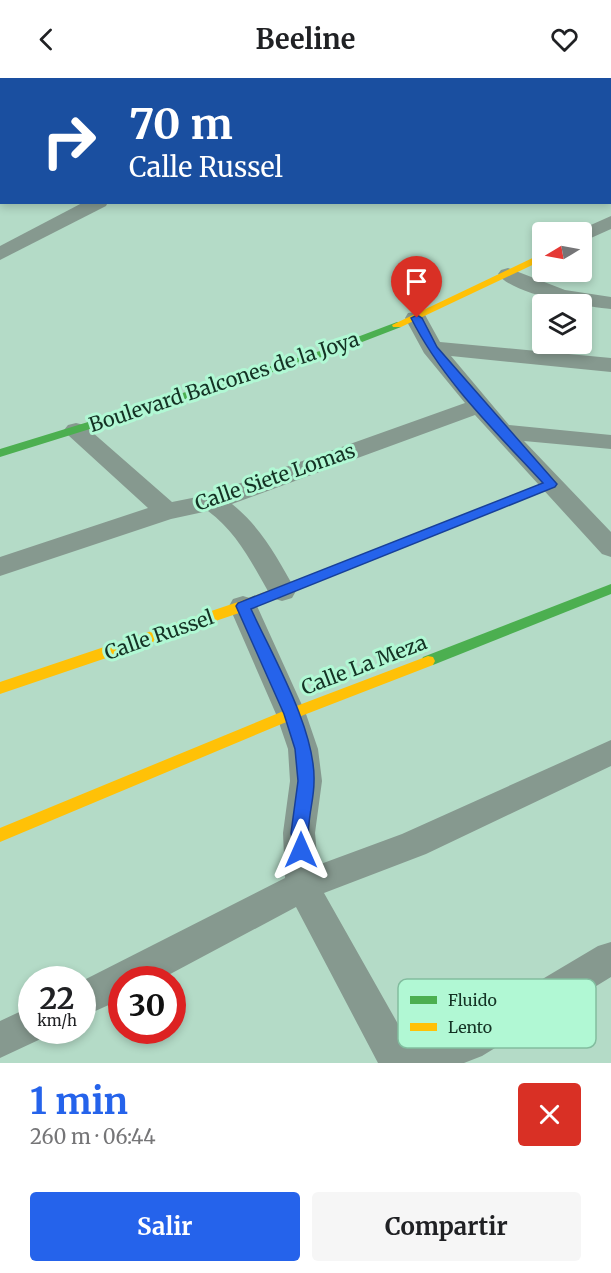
<!DOCTYPE html>
<html lang="es">
<meta charset="utf-8">
<style>
body{margin:0;font-family:Merriweather,serif;background:#f6f6f6;color:#202124;height:100vh;display:flex;flex-direction:column;font-size:22px;white-space:nowrap}
*{box-sizing:border-box;margin:0}
p{font-size:20px;color:#757577}
.icon{flex:none;width:33px;height:33px;fill:none;stroke:currentColor;stroke-width:2;stroke-linecap:round;stroke-linejoin:round}
.map{position:relative;height:985px;overflow:hidden}
.drawer{display:flex;flex-direction:column;background:#fff;flex:1}
.drawer>*{flex:none}
.banner{position:absolute;left:0px;top:0px;width:612px;height:126px;box-shadow:0 3px 9px #0003;background:#1a4fa0;color:#fff;overflow:hidden}
.needle{width:39px;rotate:260deg}
.fabs{position:absolute;left:532px;top:144px;display:grid;gap:12px}
.fabs a{display:grid;place-items:center;width:60px;height:60px;border-radius:6px;background:#fff;box-shadow:0 3px 9px #0003;font-size:30px}
.speed{position:absolute;left:18px;top:888px;display:flex;gap:12px;font-size:30px;font-weight:700;text-align:center}
.speed>*{display:grid;place-content:center;width:78px;height:78px;border-radius:50%;background:#fff;box-shadow:0 3px 9px #0003;line-height:1}
.speed small{font-size:15px;font-weight:400}
.speed .limit{border:9px solid #d22;background:#fff;color:#111}
.pin{position:absolute;display:grid;place-items:center;width:51px;height:51px;color:#fff;margin:-62px -26px;border-radius:50% 50% 50% 0;rotate:-45deg;box-shadow:0 0 6px #0007}
.pin .icon{rotate:45deg}
.me{position:absolute;width:66px;margin:-33px;rotate:0deg;stroke-linejoin:round;filter:drop-shadow(0 0 4px #0008)}
.turn{display:flex;align-items:center;gap:21px;height:126px;padding:0 30px;font-size:27px}
.turn .icon{width:78px;height:78px;stroke-width:2.5}
.turn b{display:block;font-size:42px;line-height:51px}
.round{display:grid;place-items:center;flex:none;width:63px;height:63px;border-radius:6px;background:#f6f6f6}
.summary{display:flex;align-items:center;justify-content:space-between;height:102px;padding:0 30px}
h1{font-size:36px;font-weight:700;line-height:45px;color:#2563eb}
.action{display:flex;gap:12px;margin-top:auto;padding:12px 30px}
.action a{flex:1;height:69px;border-radius:6px;background:#2563eb;color:#fff;font-size:24px;font-weight:700;line-height:69px;text-align:center}
.action a+a{background:#f6f6f6;color:#202124}
header{display:flex;justify-content:space-between;align-items:center;height:78px;padding:0 30px;background:#fff;font-size:27px;font-weight:700}
.map>svg:first-child{display:block}
</style>
<header><svg class="icon" aria-label="back" viewBox="0 0 24 24"><path d="M15 5l-7 7 7 7"/></svg>Beeline<svg class="icon" aria-label="heart" viewBox="0 0 24 24"><path d="M12 20l-8-8c-3-5 5-10 8-4 3-6 11-1 8 4z"/></svg></header>
<div class="map">
<svg width="611" height="985" viewBox="0 0 611 985">
<rect width="100%" height="100%" fill="#b4dbc7"/>
<g fill="none" stroke-linecap="round" stroke-linejoin="round">
<g fill="#a4a654" fill-rule="evenodd">
<polygon points="16,0 21,0 20,2 14,2"/>
<rect x="0" y="8" width="2" height="2"/>
</g>
<g fill="#86998f" fill-rule="evenodd">
<polygon points="34,0 52,0 33,2"/>
<polygon points="169,0 188,0 189,2 170,2"/>
<polygon points="306,0 328,0 329,2 307,2"/>
<polygon points="2,16 2,27 0,27 0,17"/>
<polygon points="84,124 108,124 106,128 0,182 0,168"/>
<polygon points="611,138 611,151 582,164 582,154 575,154"/>
<path d="M508 190 565 212 611 219V231C587 229 512 217 498 196L501 192Z"/>
<path d="M416 234 424 235 440 264 611 280V294L451 278 509 347 611 357V371L524 363 611 454V479L602 476 475 337 232 426C261 449 278 481 296 513L292 520 282 523 272 520C253 488 239 456 208 433L171 441 0 498V479L148 430 68 357 64 352 68 347 76 345 84 347 172 424 207 417 465 325 424 275 405 240 408 235Z"/>
<polygon points="243,518 253,521 257,528 306,636 318,671 322,703 315,755 318,787 402,756 611,662 611,688 426,776 324,815 411,969 457,952 598,868 611,864 611,899 482,978 464,985 378,985 296,829 159,902 122,902 122,921 82,939 82,903 285,800 283,755 290,703 288,671 276,636 229,528 233,521"/>
<polygon points="32,928 32,952 48,952 45,959 0,980 0,943"/>
</g>
<g fill="#4caf50" fill-rule="evenodd">
<polygon points="397,244 401,245 401,249 331,276 0,379 0,371 323,272"/>
<polygon points="551,402 555,403 557,406 555,409 330,499 320,499 318,496 320,493"/>
<polygon points="611,506 611,516 433,587 423,587 421,583 423,579"/>
</g>
<g fill="#ffc107" fill-rule="evenodd">
<polygon points="543,175 543,182 401,249 393,249 392,247"/>
<polygon points="325,491 332,496 330,499 248,532 0,616 0,604 238,524"/>
<polygon points="428,578 433,579 435,583 433,587 296,640 0,764 0,750 286,632"/>
</g>
</g>
<path fill="#2563eb" stroke="#184099" stroke-width="1.5" d="M417 237 422 240 437 269 557 406 555 409 251 531C273 579 316 652 314 704 314 718 310 732 309 746 307 756 311 768 307 777L301 780 295 777 291 755 298 703 295 671 284 636 236 528 238 525 543 405C496 354 442 302 411 240Z"/>
<g text-anchor="middle" stroke-width="6" stroke-linejoin="round" paint-order="stroke">
<g font-size="20" fill="#143224" stroke="#b1f8d4">
<text transform="translate(224 304) rotate(-18)" y="7">Boulevard Balcones de la Joya</text>
<text transform="translate(275 399) rotate(-19)" y="7">Calle Siete Lomas</text>
<text transform="translate(159 557) rotate(-19)" y="7">Calle Russel</text>
<text transform="translate(364 587) rotate(-21)" y="7">Calle La Meza</text>
</g>
</g>
<rect x="398" y="901" width="198" height="69" rx="9" fill="#b1f8d4" stroke="#82bd9f" stroke-width="1.5"/>
<rect x="410" y="918" width="27" height="8" fill="#4caf50"/>
<rect x="410" y="945" width="27" height="8" fill="#ffc107"/>
<g font-size="16" fill="#143224">
<text x="448" y="928">Fluido</text>
<text x="448" y="955">Lento</text>
</g>
</svg>
<div class="fabs">
<a><svg class="needle" viewBox="-14 -14 28 28"><path d="M0-13l5 13h-10z" fill="#e53935"/><path d="M0 13l5-13h-10z" fill="#757577"/></svg></a>
<a><svg class="icon" aria-label="layers" viewBox="0 0 24 24"><path d="M12 4l9 5-9 5-9-5zM3 14l9 5 9-5"/></svg></a>
</div>
<div class="speed"><div>22<small>km/h</small></div><div class="limit">30</div></div>
<div class="pin" style="left:417px;top:240px;background:#d93025"><svg class="icon" aria-label="arrive" viewBox="0 0 24 24"><path d="M6 21V4h12l-3 4 3 4H6"/></svg></div>
<svg class="me" style="left:301px;top:772px" viewBox="-20 -20 40 40"><path d="M0-17L14 15 0 8-14 15z" fill="#2563eb" stroke="#fff" stroke-width="4"/></svg>
<div class="banner">
<div class="turn"><svg class="icon" aria-label="right" viewBox="0 0 24 24"><path d="M7 20v-9h11M14 6l5 5-5 5"/></svg><div><b>70 m</b>Calle Russel</div></div>
</div>
</div>
<section class="drawer">
<div class="summary"><div><h1>1 min</h1><p>260 m · 06:44</p></div><a class="round" style="background:#d93025;color:#fff"><svg class="icon" aria-label="close" viewBox="0 0 24 24"><path d="M6 6l12 12M18 6L6 18"/></svg></a></div>
<div class="action"><a>Salir</a><a>Compartir</a></div>
</section>
